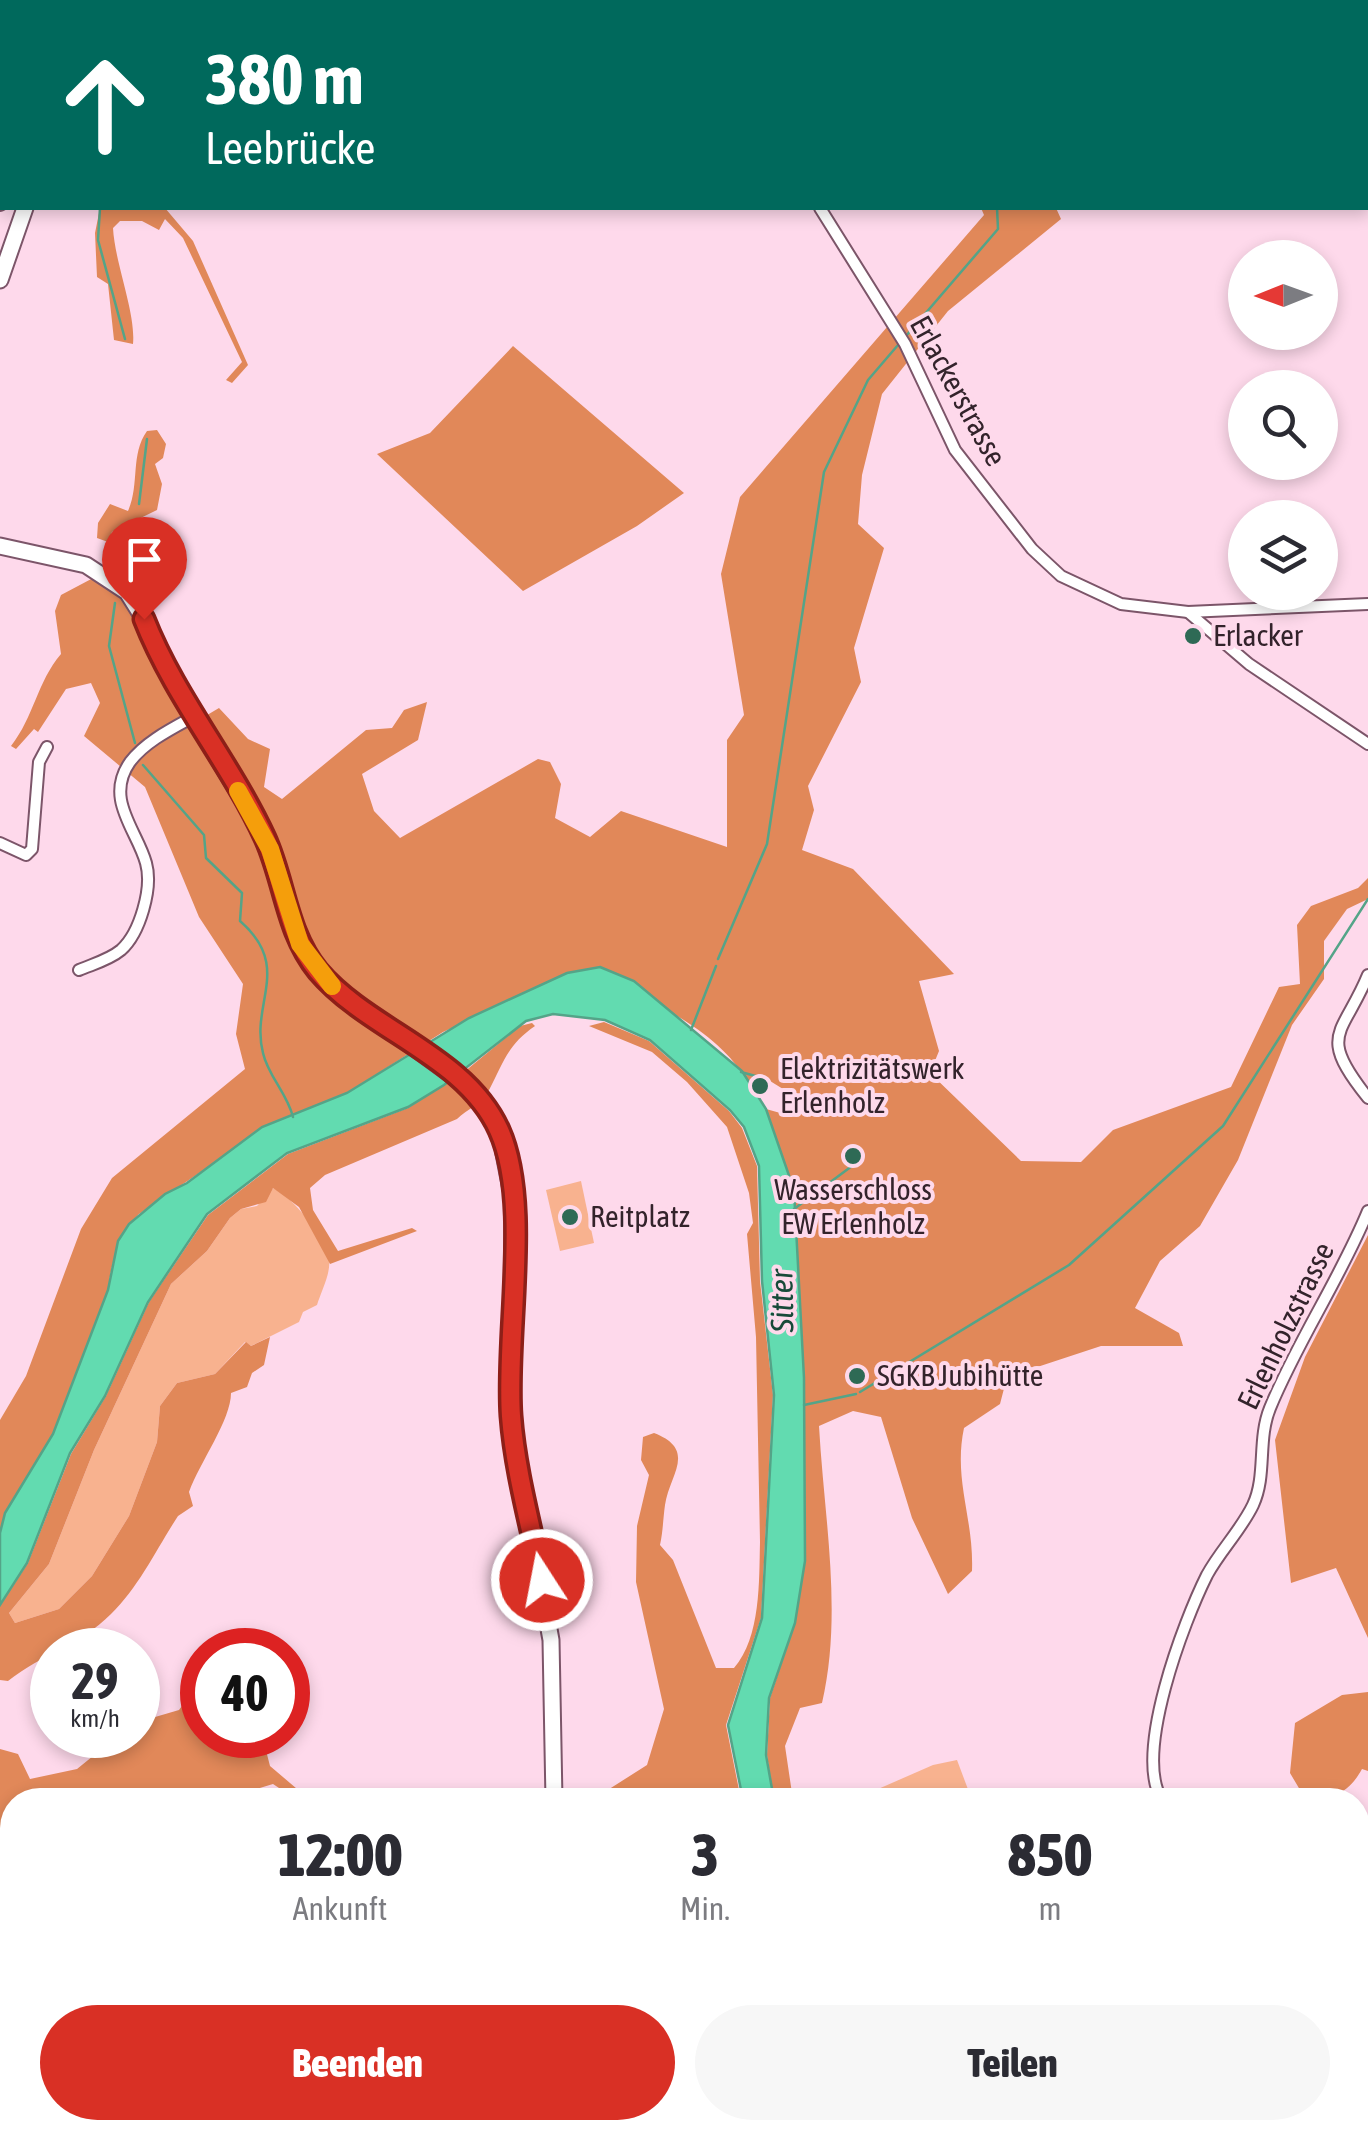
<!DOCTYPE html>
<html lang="de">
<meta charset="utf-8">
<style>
body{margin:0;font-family:"Asap Condensed",sans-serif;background:#f7f7f7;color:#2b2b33;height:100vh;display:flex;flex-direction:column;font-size:38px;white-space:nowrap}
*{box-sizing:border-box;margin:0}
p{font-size:32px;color:#7c7c81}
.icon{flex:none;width:55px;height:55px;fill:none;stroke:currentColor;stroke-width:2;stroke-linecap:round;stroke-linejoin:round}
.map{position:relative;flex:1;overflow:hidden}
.side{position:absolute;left:0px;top:1788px;width:1370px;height:352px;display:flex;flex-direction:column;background:#fff;border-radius:40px 40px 0 0;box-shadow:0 5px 15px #0003}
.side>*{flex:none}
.hud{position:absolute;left:0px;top:0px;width:1370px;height:210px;box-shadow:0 5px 15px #0003;background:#00695c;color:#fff;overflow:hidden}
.needle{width:65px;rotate:269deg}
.fabs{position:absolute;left:1228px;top:240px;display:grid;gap:20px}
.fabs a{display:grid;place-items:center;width:110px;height:110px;border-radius:50%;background:#fff;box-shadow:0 5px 15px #0003;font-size:50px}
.speed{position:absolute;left:30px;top:1628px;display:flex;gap:20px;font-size:50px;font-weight:700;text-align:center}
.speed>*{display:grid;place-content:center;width:130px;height:130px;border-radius:50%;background:#fff;box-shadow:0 5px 15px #0003;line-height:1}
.speed small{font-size:25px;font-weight:400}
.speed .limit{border:15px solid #d22;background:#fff;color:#111}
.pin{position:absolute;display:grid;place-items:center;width:85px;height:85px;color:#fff;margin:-102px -42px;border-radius:50% 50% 50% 0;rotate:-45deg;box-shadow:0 0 10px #0007}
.pin .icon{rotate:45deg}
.me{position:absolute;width:110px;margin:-55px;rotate:349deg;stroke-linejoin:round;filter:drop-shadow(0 0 8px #0008)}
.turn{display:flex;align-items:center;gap:35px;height:210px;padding:0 40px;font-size:45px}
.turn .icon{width:130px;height:130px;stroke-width:2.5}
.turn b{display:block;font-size:70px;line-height:85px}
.eta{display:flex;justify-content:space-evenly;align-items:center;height:170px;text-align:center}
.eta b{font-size:60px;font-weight:800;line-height:70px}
.cta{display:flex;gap:20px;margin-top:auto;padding:20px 40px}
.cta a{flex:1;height:115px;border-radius:60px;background:#d93025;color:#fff;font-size:40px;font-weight:800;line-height:115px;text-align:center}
.cta a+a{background:#f7f7f7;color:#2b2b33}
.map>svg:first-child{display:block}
</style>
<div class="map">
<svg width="1368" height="2138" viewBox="0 0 1368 2138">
<rect width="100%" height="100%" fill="#fed9eb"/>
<g fill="#f8b28f">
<polygon points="581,1181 594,1243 560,1251 546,1190"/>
<path d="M273 1188C292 1196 326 1238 329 1260 331 1273 321 1292 317 1305L303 1312 299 1322 251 1346 245 1342 215 1374 177 1383 160 1406 157 1442 129 1516 92 1576 59 1609 15 1623 9 1613 49 1564 94 1450 171 1284 207 1251 230 1218 241 1209 257 1206Z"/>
<polygon points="957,1760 972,1800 853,1800 933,1765"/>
</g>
<g fill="#e18859">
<path d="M100 208H165L193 241 248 365 232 383 226 380 242 362 183 238 165 219 159 230 142 221H120L113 228C115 264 136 313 133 344L114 340 108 284 97 277 95 233Z"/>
<path d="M981 208H1056L1061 219 948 311 882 394 862 475 858 524 884 548 854 648 861 682 808 786 814 810 802 850 853 869 954 974 919 981 939 1051 930 1073 1021 1161 1081 1162 1113 1130 1231 1087 1279 987 1300 984 1297 925 1311 906 1358 888 1368 878V899L1347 909 1324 941V979L1292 1025 1238 1160 1200 1226 1160 1261 1135 1308 1179 1333 1183 1346H1101L1007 1377 1000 1404 964 1428C953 1480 974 1518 972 1571L948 1594 912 1518 881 1417 853 1411 819 1426C824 1518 843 1613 822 1703L800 1708 785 1746 793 1800H774L767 1755 770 1698 795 1624 806 1540 794 1190 766 1109 791 1116 793 1107 783 1089 759 1074 748 1082C714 1024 635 992 576 971L443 1032 347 1093 274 1122 139 1214C119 1234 111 1263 108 1290L53 1434 5 1513 0 1533V1420L26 1376 81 1229 112 1178 245 1069 236 1034 243 984 199 917 145 787 84 736 100 703 91 683 66 689 38 732 34 729 16 749 11 746C34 717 37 682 61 654L55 611 61 595 95 577 127 604 192 724 219 708 248 739 270 749 264 787 282 799 366 730 392 728 404 710 427 702 418 740 362 774 374 811 400 838 538 759 550 762 561 784 555 818 590 837 621 811 727 847V740L744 715 721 574 740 497 984 215Z"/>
<polygon points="513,346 684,493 637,526 523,591 377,454 430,433"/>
<path d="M157 430 166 444 163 458 155 464 162 484 157 510 112 532 108 542 97 538 98 523 110 504 128 511C140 484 130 455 147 431Z"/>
<path d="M604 1022 649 1041 729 1111 742 1128 757 1166 760 1281 773 1395 761 1618 726 1725 741 1800H592L647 1765 664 1709 636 1582 637 1526 649 1475 641 1460 643 1437 654 1433C698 1450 669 1475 665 1505 663 1519 663 1532 660 1545L673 1560 716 1668H734C761 1637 759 1581 760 1542L756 1337 747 1234 753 1223 749 1193 727 1127 687 1082 652 1052 589 1026Z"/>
<path d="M532 1023 535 1026C507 1045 503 1064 488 1092 482 1104 467 1109 457 1119L325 1175 310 1188 313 1210 338 1251 412 1228 417 1231 330 1264 299 1207 273 1188 266 1202 241 1209 230 1218 207 1251 171 1284 94 1450 49 1564 9 1613 15 1623 59 1609 92 1576 129 1516 157 1442 160 1406 177 1383 215 1374 246 1342 251 1346 270 1337 264 1365 252 1373 247 1387 231 1393C231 1420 200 1462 189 1492L193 1506 178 1516C157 1548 139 1587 111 1614 80 1645 42 1654 8 1681L0 1680V1606L28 1563 71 1454 106 1396 149 1302 208 1215 288 1154 408 1108 464 1072 520 1026Z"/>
<polygon points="1368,1235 1368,1638 1336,1568 1291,1583 1275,1440 1305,1357"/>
<polygon points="202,1691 202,1735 262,1735 270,1766 310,1800 297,1800 273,1784 237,1795 217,1791 198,1800 12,1800 12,1873 5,1881 0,1878 0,1749 18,1754 30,1779 77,1769 119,1735 138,1735 138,1722 179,1710 190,1695"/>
<path d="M1368 1692V1771L1362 1769C1349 1793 1332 1800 1306 1800L1290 1773 1295 1723 1342 1695Z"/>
<polygon points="441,2128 583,2128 585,2138 498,2138 497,2134 438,2138"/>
<polygon points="737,2128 908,2128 892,2138 744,2138 737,2136"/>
</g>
<polygon fill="#62dbb0" stroke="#54a488" stroke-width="2.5" points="600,967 634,981 742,1071 766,1109 794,1190 804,1378 805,1561 795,1623 769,1698 766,1755 774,1800 743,1800 728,1725 762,1618 774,1395 762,1281 759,1166 744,1127 730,1110 650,1040 605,1020 553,1014 526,1021 444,1085 408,1107 287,1153 207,1214 148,1302 105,1396 70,1453 27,1563 0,1605 0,1533 5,1513 53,1434 108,1290 118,1241 129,1224 165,1194 187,1183 262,1127 347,1093 469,1018 567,973"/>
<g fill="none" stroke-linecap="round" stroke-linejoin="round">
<g stroke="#54a488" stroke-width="2.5">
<polyline points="117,2 118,0"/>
<polyline points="991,2 993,0"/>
<polyline points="100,208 98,240 125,339"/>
<polyline points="906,336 998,229 997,208"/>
<polyline points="139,504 147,439"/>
<polyline points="115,603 109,646 135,743"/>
<path d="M143 765 204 835 206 858 242 893 240 921C293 967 250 1003 263 1053 268 1076 287 1093 293 1117"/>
<polyline points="718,959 767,844 824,472 868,380 898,345"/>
<polyline points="691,1030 716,966"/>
<polyline points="741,1072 759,1077"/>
<polyline points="794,1209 852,1166"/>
<polyline points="860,1392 1069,1265 1223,1126 1368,899"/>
<polyline points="804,1405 856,1394"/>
<polyline points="519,2128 525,2138"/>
<polyline points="1170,2128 1172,2138"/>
<polyline points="1237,2128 1250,2138"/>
<polyline points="445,2135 462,2128"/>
</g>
<g stroke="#7c5569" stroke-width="14">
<g id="street">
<polyline points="744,0 746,2"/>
<polyline points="216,2 217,0"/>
<polyline points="622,2 627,0"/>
<polyline points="0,205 2,204"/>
<polyline points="820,208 905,344 955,450 1032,549 1061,576 1121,604 1188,612 1368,604"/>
<polyline points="1188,612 1249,664 1368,744"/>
<polyline points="0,843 26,855 32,849 39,762 47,747"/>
<path d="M79 970C93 964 109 960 121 950 140 933 153 888 146 863 137 830 104 799 130 762 145 742 171 729 193 717"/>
<path d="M1368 975C1343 1036 1316 1033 1368 1098"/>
<path d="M1162 1800C1133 1754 1184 1621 1207 1575 1220 1551 1241 1530 1253 1505 1267 1475 1257 1440 1270 1408 1298 1340 1340 1279 1368 1211"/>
<polyline points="588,2128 591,2138"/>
</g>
</g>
<g stroke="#7c5569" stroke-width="19">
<g id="secondary">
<polyline points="95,2 96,0"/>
<polyline points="0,280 25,208"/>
<polyline points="0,546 86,565 127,592 144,619 167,673 263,834 291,922 310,961 349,1000 464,1084 484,1105 500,1133 513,1200 511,1420 551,1640 554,1800"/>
<polyline points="409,2138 416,2128"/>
</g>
</g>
<use href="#street" stroke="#fff" stroke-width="10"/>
<use href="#secondary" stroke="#fff" stroke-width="15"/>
</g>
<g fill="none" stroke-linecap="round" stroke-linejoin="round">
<g stroke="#8d1f18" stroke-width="25">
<path id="route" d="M144 619C175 698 230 762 265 838 285 882 286 932 318 971 369 1031 465 1055 499 1130 532 1203 505 1334 511 1416 515 1470 531 1527 542 1580"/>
</g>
<use href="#route" stroke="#d93025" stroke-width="18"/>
<polyline stroke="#f59e0b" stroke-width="18" points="238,791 270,849 300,944 332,986"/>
</g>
<g fill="#2e6a55" stroke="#fed9eb" stroke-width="4">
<circle cx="1193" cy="636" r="10"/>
<circle cx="760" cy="1086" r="10"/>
<circle cx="853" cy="1156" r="10"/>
<circle cx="570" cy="1217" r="10"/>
<circle cx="857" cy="1376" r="10"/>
</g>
<g text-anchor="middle" stroke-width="8" stroke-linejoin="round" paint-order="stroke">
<g font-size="30" fill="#33232b" stroke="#fed9eb">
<text transform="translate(958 391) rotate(61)" y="10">Erlackerstrasse</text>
<text transform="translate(1286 1326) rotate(-64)" y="10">Erlenholzstrasse</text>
</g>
<g font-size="30" fill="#33232b" stroke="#fed9eb" text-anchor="start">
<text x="1213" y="646">Erlacker</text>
<text x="780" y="1079">Elektrizitätswerk<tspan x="780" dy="34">Erlenholz</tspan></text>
<text x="853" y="1200" text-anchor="middle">Wasserschloss<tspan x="853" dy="34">EW Erlenholz</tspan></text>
<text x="590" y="1227">Reitplatz</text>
<text x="877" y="1386">SGKB Jubihütte</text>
</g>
<g font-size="32" font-style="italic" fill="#174a39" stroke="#fed9eb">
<text transform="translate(782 1301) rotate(-91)" y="11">Sitter</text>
</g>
</g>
</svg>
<div class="fabs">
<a><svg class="needle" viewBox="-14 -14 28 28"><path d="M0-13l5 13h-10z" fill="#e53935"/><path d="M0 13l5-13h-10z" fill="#7c7c81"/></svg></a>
<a><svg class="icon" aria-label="search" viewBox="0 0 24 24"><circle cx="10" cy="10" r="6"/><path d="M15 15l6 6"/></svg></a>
<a><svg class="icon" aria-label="layers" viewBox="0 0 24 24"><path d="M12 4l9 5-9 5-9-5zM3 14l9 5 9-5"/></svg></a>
</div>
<div class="speed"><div>29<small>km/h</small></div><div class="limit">40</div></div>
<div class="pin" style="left:144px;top:619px;background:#d93025"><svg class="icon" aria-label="arrive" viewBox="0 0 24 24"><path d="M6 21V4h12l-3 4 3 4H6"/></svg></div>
<svg class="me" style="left:542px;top:1580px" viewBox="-20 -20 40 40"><circle r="17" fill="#d93025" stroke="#fff" stroke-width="3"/><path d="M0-11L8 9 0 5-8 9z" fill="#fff"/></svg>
<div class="hud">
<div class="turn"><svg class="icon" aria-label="ahead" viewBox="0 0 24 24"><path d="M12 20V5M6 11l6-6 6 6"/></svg><div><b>380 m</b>Leebrücke</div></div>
</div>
<section class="side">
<div class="eta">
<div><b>12:00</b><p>Ankunft</p></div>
<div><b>3</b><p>Min.</p></div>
<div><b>850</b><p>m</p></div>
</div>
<div class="cta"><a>Beenden</a><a>Teilen</a></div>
</section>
</div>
